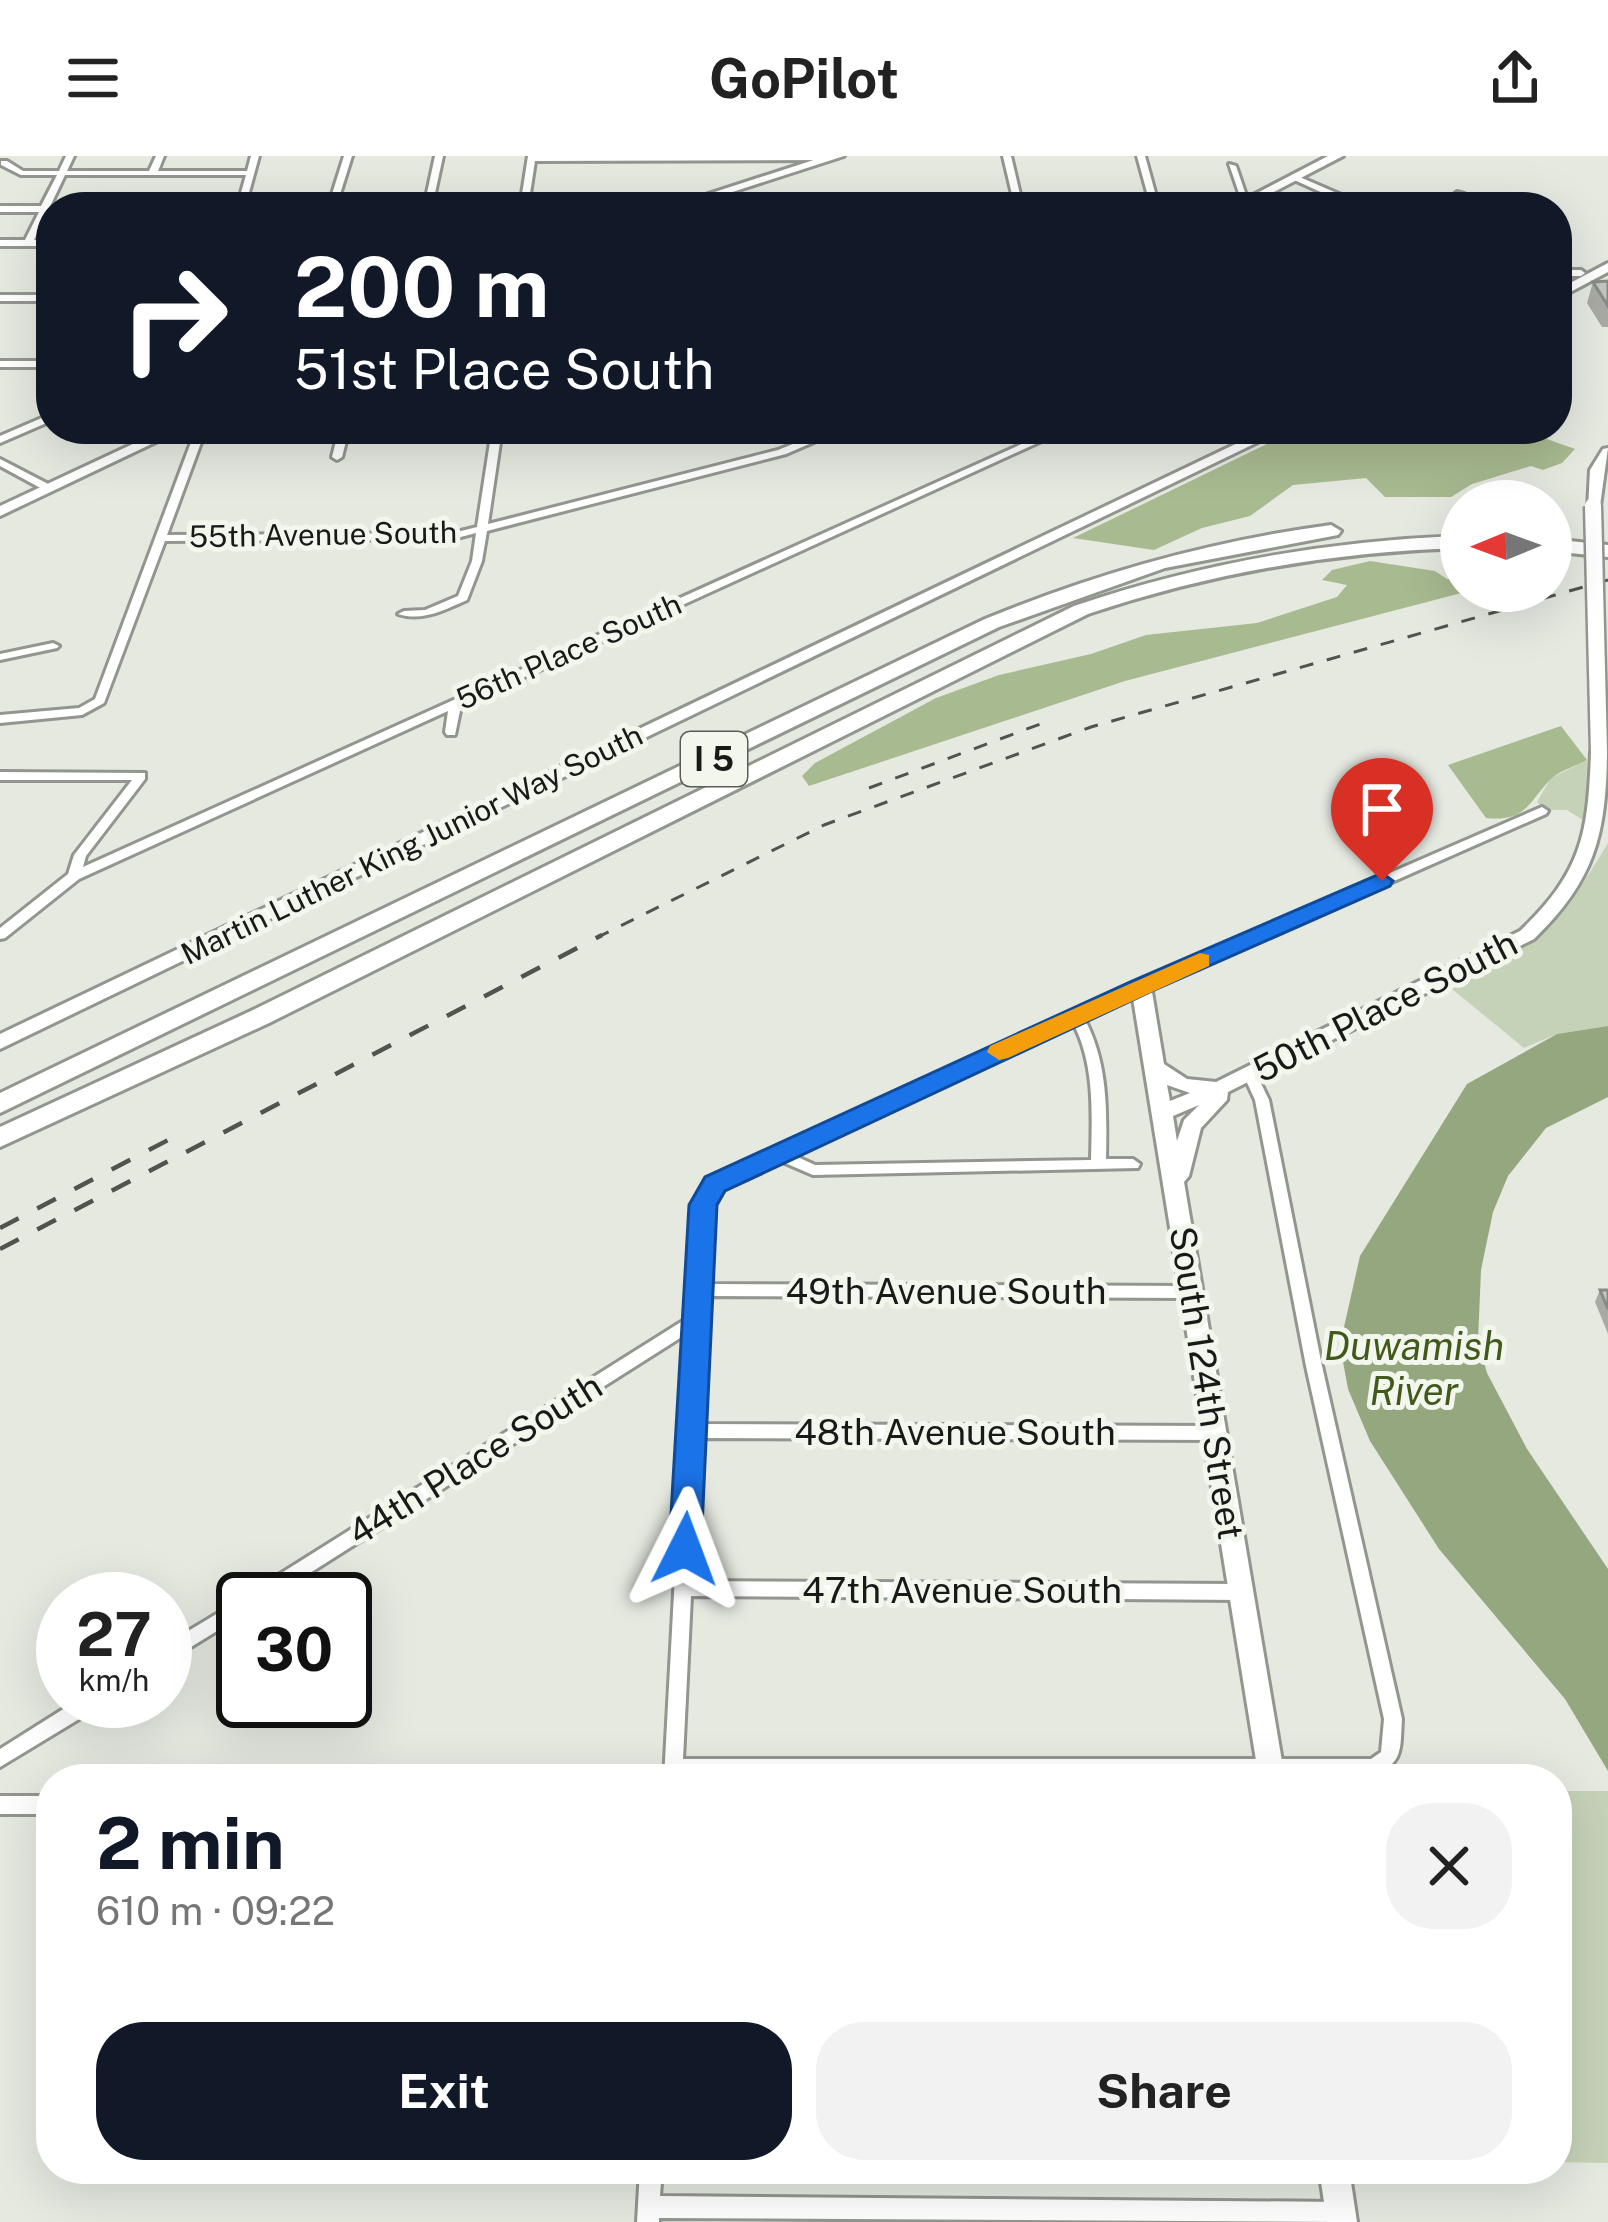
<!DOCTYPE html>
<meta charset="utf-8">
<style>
body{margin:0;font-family:"Public Sans",sans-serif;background:#f2f2f2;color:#222;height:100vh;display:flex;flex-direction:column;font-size:45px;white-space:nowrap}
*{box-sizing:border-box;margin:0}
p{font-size:39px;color:#767676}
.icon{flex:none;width:66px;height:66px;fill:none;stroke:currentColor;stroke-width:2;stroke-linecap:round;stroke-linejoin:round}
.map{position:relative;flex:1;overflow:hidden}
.sheet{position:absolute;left:36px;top:1608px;width:1536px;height:420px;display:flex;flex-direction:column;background:#fff;border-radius:48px;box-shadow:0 12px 48px #0002}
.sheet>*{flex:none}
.guide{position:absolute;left:36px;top:36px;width:1536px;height:252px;border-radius:48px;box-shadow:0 12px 48px #0002;background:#111827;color:#fff;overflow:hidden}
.needle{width:78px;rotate:269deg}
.controls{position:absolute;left:1440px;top:324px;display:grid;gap:24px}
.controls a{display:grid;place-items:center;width:132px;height:132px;border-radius:50%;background:#fff;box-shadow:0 12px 48px #0002;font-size:60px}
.speed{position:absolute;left:36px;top:1416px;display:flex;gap:24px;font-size:60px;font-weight:700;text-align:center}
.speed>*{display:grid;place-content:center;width:156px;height:156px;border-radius:50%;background:#fff;box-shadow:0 12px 48px #0002;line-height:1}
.speed small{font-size:30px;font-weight:400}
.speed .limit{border:6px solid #111;border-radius:18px;background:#fff;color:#111}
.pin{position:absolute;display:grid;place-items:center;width:102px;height:102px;color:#fff;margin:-123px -51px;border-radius:50% 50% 50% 0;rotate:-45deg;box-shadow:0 0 12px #0007}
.pin .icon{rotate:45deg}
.me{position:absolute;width:132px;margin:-66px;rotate:3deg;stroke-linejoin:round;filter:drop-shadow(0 0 9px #0008)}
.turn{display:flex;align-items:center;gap:42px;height:252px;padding:0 60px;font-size:54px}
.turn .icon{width:156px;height:156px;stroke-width:2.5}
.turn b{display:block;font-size:84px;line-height:102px}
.round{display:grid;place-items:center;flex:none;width:126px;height:126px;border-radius:48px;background:#f2f2f2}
.headline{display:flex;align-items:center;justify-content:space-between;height:204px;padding:0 60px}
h1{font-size:72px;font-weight:700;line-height:90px;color:#111827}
.primary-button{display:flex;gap:24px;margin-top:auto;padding:24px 60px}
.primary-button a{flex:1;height:138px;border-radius:48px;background:#111827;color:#fff;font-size:48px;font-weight:700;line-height:138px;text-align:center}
.primary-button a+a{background:#f2f2f2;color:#222}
header{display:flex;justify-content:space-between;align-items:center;height:156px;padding:0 60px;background:#fff;font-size:54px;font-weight:700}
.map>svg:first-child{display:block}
</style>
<header><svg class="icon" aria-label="menu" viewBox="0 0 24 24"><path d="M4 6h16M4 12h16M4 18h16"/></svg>GoPilot<svg class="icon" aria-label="share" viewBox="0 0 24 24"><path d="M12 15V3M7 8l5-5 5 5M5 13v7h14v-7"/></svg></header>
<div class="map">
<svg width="1608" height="2066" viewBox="0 0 1608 2066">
<rect width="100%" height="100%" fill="#e5e9e0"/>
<g fill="#c6d2b8">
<polygon points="1587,604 1586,666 1567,654 1545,654 1537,646 1551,622"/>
<path d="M1608 687V870L1557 878 1524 892 1452 833C1538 788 1558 771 1608 687Z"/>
<polygon points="1557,1635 1608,1635 1608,2007 1557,2006"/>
</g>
<g fill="#a8ba90">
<polygon points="1298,273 1518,273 1575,293 1562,307 1543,314 1531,310 1472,328 1451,341 1385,341 1366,322 1293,329 1250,360 1202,372 1154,394 1073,382"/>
<polygon points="1370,405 1435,415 1447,423 1461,422 1461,435 1469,435 1125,525 809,630 802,620 815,607 936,542 999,519 1091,498 1146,479 1257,467 1337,441 1347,429 1322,424 1332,414"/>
<path d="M1561 570 1587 604C1576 610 1559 615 1551 623 1528 646 1527 666 1486 662L1448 609Z"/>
</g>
<polygon fill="#95a77e" points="1608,870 1608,941 1546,972 1508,1020 1493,1056 1481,1114 1478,1185 1487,1217 1527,1293 1608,1413 1608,1615 1565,1543 1439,1393 1370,1285 1348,1233 1340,1189 1360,1100 1467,928 1557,878"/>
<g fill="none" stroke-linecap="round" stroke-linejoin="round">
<g stroke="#92968e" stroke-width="6">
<g id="street">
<polygon points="66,0 74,0 67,15 149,15 156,0 164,0 158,15 247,15 251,0 259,0 245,51 237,51 246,19 65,19 34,84 51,84 51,90 0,90 0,84 25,84 39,56 0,56 0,50 41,50 57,19 21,19 1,9 1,5 7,5 23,15 59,15"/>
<polygon points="344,0 352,0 336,51 328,51"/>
<polygon points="435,0 443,0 432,51 424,51"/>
<polygon points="528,0 830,0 832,2 828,4 535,5 528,51 520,51"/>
<polygon points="1003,0 1011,0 1023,51 1015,51"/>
<polygon points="1137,0 1145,0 1159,51 1151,51"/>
<polygon points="1229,8 1236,10 1249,48 1242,46"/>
<polygon points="1295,19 1360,47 1444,47 1457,36 1464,38 1448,51 1354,51 1292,23 1291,21"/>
<polygon points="1557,114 1581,114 1585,117 1581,120 1557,120"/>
<rect x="0" y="139" width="51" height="6"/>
<rect x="0" y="205" width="51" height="6"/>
<polygon points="51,258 51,265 0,287 0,280"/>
<path d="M196 273H206L167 379 453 377 477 371 492 273H502L488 368 778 294 830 273H844L786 298 487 375 482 405 467 444C444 454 422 466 398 458L404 455 425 454 458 440 472 405 476 377 453 383 165 385 104 547 82 559 0 567V559L79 552 95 543Z"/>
<polygon points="339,273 349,273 342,301 337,304 332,301"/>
<polygon points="1055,273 1068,273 461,550 455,579 447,579 445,576 448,555 79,723 5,782 0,783 0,772 68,718 74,699 132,624 0,624 0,616 145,617 145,623 86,700 83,711"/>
<polygon points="0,303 54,331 55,333 46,335 0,310"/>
<polygon points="53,487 59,490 57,492 0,504 0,498"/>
<path d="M1542 651 1548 655 1546 658 1084 862C1108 906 1107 955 1106 1003H1133L1140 1008 1138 1012 813 1019 778 1004C759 1013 733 1020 719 1035 704 1051 708 1105 707 1128L1193 1130 1199 1132 1201 1136 1199 1140 1193 1142 706 1140 700 1268 1218 1270 1224 1272 1226 1277 1224 1282 1218 1284 699 1282 692 1425 1241 1428 1247 1431 1250 1436 1247 1441 1241 1444 691 1440 683 1603H1371L1381 1596 1384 1563 1306 1210 1255 944 1243 918 1245 915H1255L1269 944 1322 1210 1402 1563C1400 1593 1404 1606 1374 1620L1309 1622 683 1621 682 1623H664L688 1177 269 1443H245L248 1438 689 1161 695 1050 705 1030 719 1019 1136 827ZM1073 867C1095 908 1092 958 1091 1004L815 1009 791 998Z"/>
<polygon points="243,1442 243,1459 165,1507 165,1489"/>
<polygon points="76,1545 101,1545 99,1551 0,1611 0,1593"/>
<rect x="0" y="1640" width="51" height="18"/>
<polygon points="640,2013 662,2013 660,2040 1341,2046 1349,2049 1352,2057 1346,2066 659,2062 659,2066 637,2066"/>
</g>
</g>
<g stroke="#92968e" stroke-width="6">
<g id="secondary">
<polygon points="826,0 844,0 686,51 668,51"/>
<polygon points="1328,0 1343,0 1245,51 1230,51"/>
<polygon points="1608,107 1608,116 1557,143 1557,134"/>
<polygon points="165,273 183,273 0,360 0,350"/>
<polygon points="1267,273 1285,273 0,893 0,878"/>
<polygon points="1608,292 1600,350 1588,353 1590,314 1603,293"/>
<path d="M1599 591 1607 596C1606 679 1595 724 1534 783L1228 936 1227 944 1201 972 1189 1020 1184 1026 1285 1623H1259L1131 830 1141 824 1151 830 1164 908 1187 923 1216 926 1520 775C1582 716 1588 678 1591 596ZM1167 929 1190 937 1170 945ZM1199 949 1184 964 1177 985 1173 960Z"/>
<polygon points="1319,2013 1349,2013 1357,2066 1327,2066"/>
</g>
</g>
<g stroke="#92968e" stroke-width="6">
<g id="highway">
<path d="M1331 369 1341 375 1338 379 1165 412 999 471 0 957V937L985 463C1097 417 1211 385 1331 369Z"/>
<path d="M1461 380V392C1332 396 1210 417 1088 458L269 867 0 991V971L251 855 1074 450C1201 407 1327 385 1461 380Z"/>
<polygon points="1551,383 1608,389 1608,401 1551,395"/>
</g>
</g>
<use href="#street" fill="#fff" fill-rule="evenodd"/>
<use href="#secondary" fill="#fff" fill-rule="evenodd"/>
<use href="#highway" fill="#fff" fill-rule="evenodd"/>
<g stroke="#51534e" stroke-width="3" stroke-dasharray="14 14" stroke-linecap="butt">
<polyline points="869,632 1043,567"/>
<polyline points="596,782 824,669 1091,571 1608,424"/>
</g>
<g stroke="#51534e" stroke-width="4.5" stroke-dasharray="21 21" stroke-linecap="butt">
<polyline points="0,1072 172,982"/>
<polyline points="0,1093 602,779"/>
</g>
<g stroke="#92968e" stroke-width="21" stroke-linecap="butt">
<polyline id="secondary-bridge" points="1593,350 1599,596"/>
</g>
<use href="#secondary-bridge" stroke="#fff" stroke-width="16"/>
</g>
<g fill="#a8aaa3">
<polygon points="1608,125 1608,171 1602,171 1587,147 1593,126"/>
<polygon points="1600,1134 1608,1134 1608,1178 1595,1146"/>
</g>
<g fill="#c3c6be" stroke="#888b85" stroke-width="3">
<polygon points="1608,125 1608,150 1593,126"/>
<polygon points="1600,1134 1608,1134 1608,1153"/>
</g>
<polygon fill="#1a73e8" stroke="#114b97" stroke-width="3" points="1382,717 1393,725 1390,730 1150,836 725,1035 717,1049 701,1393 696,1402 685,1406 674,1402 669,1393 689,1049 705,1021 1132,825"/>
<polygon fill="#f59e0b" points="1200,797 1209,799 1209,810 1008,902 999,904 987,896 990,890"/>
<g text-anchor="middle" stroke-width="10" stroke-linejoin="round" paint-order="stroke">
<g font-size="30" fill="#181a17" stroke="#f2f6ed">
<text transform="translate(323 379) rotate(-1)" y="10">55th Avenue South</text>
<text transform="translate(569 496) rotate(-24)" y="10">56th Place South</text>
<text transform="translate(412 689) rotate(-26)" y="10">Martin Luther King Junior Way South</text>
</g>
<rect fill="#f2f6ed" stroke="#595c57" stroke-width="3" x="681" y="576" width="66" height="54" rx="9"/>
<g font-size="33" font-weight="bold" fill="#181a17">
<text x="714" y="615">I 5</text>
</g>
<g font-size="36" fill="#181a17" stroke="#f2f6ed">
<text transform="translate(1385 850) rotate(-27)" y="13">50th Place South</text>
<text x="946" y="1148">49th Avenue South</text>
<text transform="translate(1207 1227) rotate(81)" y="13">South 124th Street</text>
<text x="955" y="1289">48th Avenue South</text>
<text transform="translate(475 1303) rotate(-32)" y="13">44th Place South</text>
<text x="962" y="1447">47th Avenue South</text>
</g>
<g font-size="39" font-style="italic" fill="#42591b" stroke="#f2f6ed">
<text x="1414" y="1204">Duwamish<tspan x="1414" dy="45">River</tspan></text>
</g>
</g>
</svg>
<div class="controls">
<a><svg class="needle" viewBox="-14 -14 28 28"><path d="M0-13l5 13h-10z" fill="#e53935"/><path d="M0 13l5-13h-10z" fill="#767676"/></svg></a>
</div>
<div class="speed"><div>27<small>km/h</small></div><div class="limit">30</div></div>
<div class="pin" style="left:1382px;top:725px;background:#d93025"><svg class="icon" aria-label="arrive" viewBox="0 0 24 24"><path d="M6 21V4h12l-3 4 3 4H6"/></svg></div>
<svg class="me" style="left:685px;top:1393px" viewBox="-20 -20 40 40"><path d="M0-17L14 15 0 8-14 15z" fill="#1a73e8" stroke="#fff" stroke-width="4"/></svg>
<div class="guide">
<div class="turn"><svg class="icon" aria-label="right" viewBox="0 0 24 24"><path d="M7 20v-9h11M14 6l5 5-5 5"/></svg><div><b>200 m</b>51st Place South</div></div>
</div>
<section class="sheet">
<div class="headline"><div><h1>2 min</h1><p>610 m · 09:22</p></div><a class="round"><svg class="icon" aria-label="close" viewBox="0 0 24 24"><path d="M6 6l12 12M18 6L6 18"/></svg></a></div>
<div class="primary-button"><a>Exit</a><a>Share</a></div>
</section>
</div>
